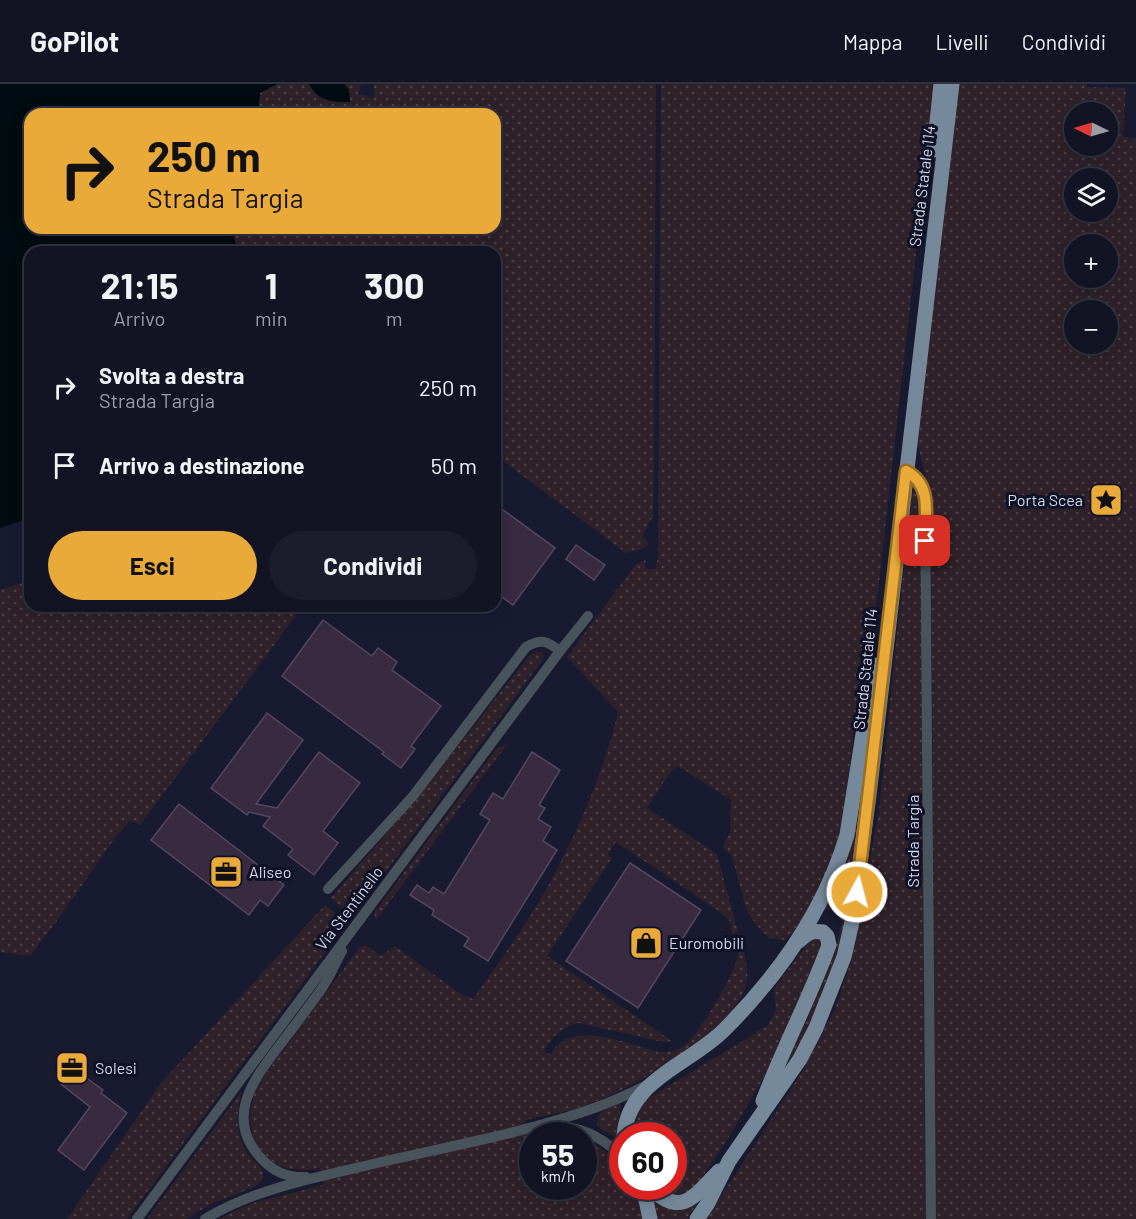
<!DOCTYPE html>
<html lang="it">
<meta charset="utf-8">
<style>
body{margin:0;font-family:Barlow,sans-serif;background:#1b1d2c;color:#f1f3f6;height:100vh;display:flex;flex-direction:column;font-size:22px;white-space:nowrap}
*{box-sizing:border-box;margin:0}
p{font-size:20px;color:#9c9ea6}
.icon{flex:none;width:33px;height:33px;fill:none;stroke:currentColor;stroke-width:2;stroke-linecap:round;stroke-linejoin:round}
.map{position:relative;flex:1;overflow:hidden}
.panel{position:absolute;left:24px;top:162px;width:477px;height:366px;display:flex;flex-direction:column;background:#121424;border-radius:18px;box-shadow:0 3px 15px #0003,0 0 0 2px #313341}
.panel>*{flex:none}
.guide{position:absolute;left:24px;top:24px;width:477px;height:126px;border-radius:18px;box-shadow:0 3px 15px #0003,0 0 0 2px #313341;background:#eaaa39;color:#111;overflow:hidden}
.needle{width:39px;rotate:275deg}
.controls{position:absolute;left:1064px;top:18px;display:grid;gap:12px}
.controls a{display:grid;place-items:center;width:54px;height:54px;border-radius:50%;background:#121424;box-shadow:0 3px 15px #0003,0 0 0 2px #313341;font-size:30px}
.speed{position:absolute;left:519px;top:1038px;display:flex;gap:12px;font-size:30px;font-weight:700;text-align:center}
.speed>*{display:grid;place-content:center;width:78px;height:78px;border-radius:50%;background:#121424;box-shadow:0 3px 15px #0003,0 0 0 2px #313341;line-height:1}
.speed small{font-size:15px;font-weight:400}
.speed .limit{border:9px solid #d22;background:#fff;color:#111}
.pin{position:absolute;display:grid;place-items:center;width:51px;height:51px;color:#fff;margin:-26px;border-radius:12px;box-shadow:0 3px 9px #0006}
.me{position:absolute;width:66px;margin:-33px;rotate:7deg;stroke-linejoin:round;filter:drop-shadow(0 0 4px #0008)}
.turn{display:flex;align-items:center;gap:21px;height:126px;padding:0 24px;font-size:27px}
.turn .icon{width:78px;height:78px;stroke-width:2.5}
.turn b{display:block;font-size:42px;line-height:51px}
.eta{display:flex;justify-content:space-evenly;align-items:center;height:102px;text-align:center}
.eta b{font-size:36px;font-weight:700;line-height:42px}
.action{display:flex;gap:12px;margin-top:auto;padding:12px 24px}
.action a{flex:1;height:69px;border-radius:36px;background:#eaaa39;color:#111;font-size:24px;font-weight:700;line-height:69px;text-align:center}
.action a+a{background:#1b1d2c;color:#f1f3f6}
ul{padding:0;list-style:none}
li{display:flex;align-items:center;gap:18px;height:78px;padding:0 24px}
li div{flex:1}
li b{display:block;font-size:22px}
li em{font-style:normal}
header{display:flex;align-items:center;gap:36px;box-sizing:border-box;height:84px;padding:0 30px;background:#121424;border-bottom:2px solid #313341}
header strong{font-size:28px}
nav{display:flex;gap:33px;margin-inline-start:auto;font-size:21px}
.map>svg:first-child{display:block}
</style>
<header>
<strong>GoPilot</strong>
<nav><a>Mappa</a><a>Livelli</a><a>Condividi</a></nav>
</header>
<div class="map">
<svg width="1136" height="1135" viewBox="0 0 1136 1135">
<defs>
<pattern id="green-dots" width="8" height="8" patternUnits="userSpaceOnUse" patternTransform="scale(1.5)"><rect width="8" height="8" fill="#2f212a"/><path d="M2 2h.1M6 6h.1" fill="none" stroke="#4c4049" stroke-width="1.8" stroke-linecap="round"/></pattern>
</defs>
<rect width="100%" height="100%" fill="#181a30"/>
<g fill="url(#green-dots)" fill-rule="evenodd">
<path d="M277 0H309C319 18 332 18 350 18L349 6 344 0H361L358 10 374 14V0H656L654 387 653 432 642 452 649 460 644 464 626 469 495 371V168H237L231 144H495V30H258L260 9Z"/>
<path d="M661 0H935L878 508 874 533 863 578 842 740 836 769 823 800 797 846 784 856 769 854 756 841 746 825 732 772 723 763 730 748 731 716 683 685 676 683 667 693 647 724 717 770 738 848 732 851 730 837 723 830 616 758 608 770 612 774 547 872 672 957 663 958 579 939C561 943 554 952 544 966L546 969 551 970C569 934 629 960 658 968 665 968 673 968 681 964 696 957 739 884 739 866L743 864C746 877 749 888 746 901 734 947 634 1003 592 1019 570 1028 547 1031 525 1036L528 1053 532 1052V1102H584V1054L604 1066 622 1084V1102L634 1103 643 1135H218L253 1119 323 1101 320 1084C264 1097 236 1048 258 1000L359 864 364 861 372 865 380 872 395 862 462 911 473 915C501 875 531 835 554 791 581 740 605 684 618 628L567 573 636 480 646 476 645 482 648 485H655L658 473Z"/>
<path d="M958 0H1087V3L1126 4 1123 53 1136 54V1135H934L933 658 929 409 916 352ZM1074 28H1107V62H1074ZM1074 94H1107V128H1074ZM1074 160H1107V194H1074ZM1074 226H1107V260H1074Z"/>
<polygon points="915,404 919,404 922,417 926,1135 706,1135 800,991 835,925 851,877 879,727 911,411"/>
<polygon points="30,496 30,522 303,522 140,741 130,736 115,754 56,838 30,872 0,868 0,506"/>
<polygon points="536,568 542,568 544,572 541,578 353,832 331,814 416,715 530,571"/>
<polygon points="508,659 376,836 374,829 496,665"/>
<path d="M863 710C851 805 843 907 783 986L808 934 833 871 842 839 841 833 835 826 825 825 818 830 860 711Z"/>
<polygon points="325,821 347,839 127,1135 67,1135 161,999"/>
<path d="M818 853 823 857 824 863 764 993 727 1056 690 1111 675 1114 657 1103 674 1102V1052L633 1051C631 1039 637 1026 644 1017L767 942 776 926 774 904 812 854Z"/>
<path d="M242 1007C236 1028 235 1050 247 1069 252 1076 259 1081 263 1088L262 1097 254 1103 213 1119 186 1135H147Z"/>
<path d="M620 1019C622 1028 617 1043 616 1053L601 1045 597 1040 598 1032 603 1027Z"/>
<path d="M701 1114 687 1135H656L653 1118 655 1117C671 1129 687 1129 701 1114Z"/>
</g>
<g fill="#000c11">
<polygon points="0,0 277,0 260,9 258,30 30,30 30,144 231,144 238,168 30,168 30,434 0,444"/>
<path d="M309 0H344L349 6 350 18C332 18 319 18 309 0Z"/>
</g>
<g fill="#372a41" stroke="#55475f" stroke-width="1.5">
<polygon points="495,420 555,464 513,521 495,508"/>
<polygon points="576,461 605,481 594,496 566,475"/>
<polygon points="323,536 372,572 378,564 397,578 392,586 441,622 411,662 415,665 401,684 382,670 384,668 282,592"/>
<polygon points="267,629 303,656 256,720 277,724 319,668 360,699 323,747 338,759 314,791 288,771 293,765 263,742 270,733 249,728 247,731 211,704"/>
<polygon points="532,668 560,686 539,721 545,724 538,735 551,743 543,757 557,766 488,877 464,862 469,854 432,831 434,826 410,811 417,801 429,809 433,803 444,810 490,736 480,730 493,709 503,715"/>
<polygon points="179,720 284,801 268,822 260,816 249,831 151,756"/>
<polygon points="630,779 701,826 638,924 566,877"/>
<polygon points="73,984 103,1006 101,1009 127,1029 84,1086 58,1066 90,1023 61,1000"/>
</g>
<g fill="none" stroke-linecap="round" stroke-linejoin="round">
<g stroke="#49535c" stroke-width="10">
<polyline points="906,387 916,393 925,410 931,1135"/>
<path d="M328 805 413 712 526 563C541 554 547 557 560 567"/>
<path d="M548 1043C578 1040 600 1052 622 1072"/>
<path d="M306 1093C286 1094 272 1087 259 1072 225 1032 254 995 279 962 293 944 307 925 320 907 329 895 335 880 342 867"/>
<polyline points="137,1135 560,567 588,532"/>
<path d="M205 1135C256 1104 319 1093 377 1079 450 1062 526 1049 597 1023 614 1017 631 1009 647 1001"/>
</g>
<g stroke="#76899b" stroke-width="15">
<polyline points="934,66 941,0"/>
<path d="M763 1017C783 964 810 914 829 861L827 852 823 848C812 846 807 849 799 857"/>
<path d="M624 1052C628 996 689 981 724 946 779 891 825 825 847 751L874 581"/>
<polyline points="643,1102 650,1135"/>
<path d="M648 1102C682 1135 693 1113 719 1087"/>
<polyline points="697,1135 708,1119 729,1077 800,975 816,944 844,873 852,838 869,711 952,0"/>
</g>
</g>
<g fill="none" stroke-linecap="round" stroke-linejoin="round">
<g stroke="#986e25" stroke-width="15">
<path id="route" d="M857 808 906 387C933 401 925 431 925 457"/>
</g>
<use href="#route" stroke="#eaaa39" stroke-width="10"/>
</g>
<defs>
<g id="sight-square" transform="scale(1.725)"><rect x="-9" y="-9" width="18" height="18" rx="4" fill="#eaaa39" stroke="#0f1126"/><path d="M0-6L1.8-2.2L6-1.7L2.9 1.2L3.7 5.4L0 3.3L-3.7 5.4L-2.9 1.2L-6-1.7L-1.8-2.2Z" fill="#111"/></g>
<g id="office-square" transform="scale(1.725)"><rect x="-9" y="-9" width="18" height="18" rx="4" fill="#eaaa39" stroke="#0f1126"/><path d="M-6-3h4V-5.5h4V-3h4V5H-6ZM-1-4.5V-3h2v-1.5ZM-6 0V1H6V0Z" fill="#111"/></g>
<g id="shop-square" transform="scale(1.725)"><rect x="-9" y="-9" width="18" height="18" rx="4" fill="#eaaa39" stroke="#0f1126"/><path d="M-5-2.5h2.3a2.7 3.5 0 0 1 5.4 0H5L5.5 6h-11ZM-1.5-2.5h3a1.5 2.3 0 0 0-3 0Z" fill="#111"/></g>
</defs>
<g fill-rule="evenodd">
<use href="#sight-square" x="1106" y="416"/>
<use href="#office-square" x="226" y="788"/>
<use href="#shop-square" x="646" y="859"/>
<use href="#office-square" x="72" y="984"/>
</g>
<g text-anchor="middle" stroke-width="6" stroke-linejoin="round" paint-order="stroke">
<g font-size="16" fill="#d4d6e6" stroke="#0f1126">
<text transform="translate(922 102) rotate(-83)" y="6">Strada Statale 114</text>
<text transform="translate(865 585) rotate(-84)" y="6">Strada Statale 114</text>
<text transform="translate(913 757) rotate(-90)" y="6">Strada Targia</text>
<text transform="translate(349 824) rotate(-53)" y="6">Via Stentinello</text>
</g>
<g font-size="16" fill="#d4d6e6" stroke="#0f1126" text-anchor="start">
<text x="1083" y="422" text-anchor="end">Porta Scea</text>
<text x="249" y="794">Aliseo</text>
<text x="669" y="865">Euromobili</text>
<text x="95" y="990">Solesi</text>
</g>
</g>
</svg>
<div class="controls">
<a><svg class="needle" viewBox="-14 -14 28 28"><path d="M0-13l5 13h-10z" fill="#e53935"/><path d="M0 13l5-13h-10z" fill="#9c9ea6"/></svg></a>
<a><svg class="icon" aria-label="layers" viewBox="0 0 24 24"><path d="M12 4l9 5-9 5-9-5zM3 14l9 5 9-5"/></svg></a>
<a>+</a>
<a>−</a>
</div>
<div class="speed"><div>55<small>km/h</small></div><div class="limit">60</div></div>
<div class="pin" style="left:925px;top:457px;background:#d93025"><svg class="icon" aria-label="arrive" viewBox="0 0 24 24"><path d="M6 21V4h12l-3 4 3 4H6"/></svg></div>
<svg class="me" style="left:857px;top:808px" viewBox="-20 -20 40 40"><circle r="17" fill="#eaaa39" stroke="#fff" stroke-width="3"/><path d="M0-11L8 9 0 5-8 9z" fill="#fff"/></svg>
<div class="guide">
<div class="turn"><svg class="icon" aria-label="right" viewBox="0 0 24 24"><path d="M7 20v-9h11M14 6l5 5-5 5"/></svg><div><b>250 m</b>Strada Targia</div></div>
</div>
<section class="panel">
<div class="eta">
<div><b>21:15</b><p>Arrivo</p></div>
<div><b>1</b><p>min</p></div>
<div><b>300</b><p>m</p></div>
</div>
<ul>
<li><svg class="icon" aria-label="right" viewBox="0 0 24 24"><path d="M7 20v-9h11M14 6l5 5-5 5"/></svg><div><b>Svolta a destra</b><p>Strada Targia</p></div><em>250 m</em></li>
<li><svg class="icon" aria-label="arrive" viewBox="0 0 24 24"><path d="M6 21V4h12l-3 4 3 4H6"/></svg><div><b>Arrivo a destinazione</b></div><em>50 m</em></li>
</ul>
<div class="action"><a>Esci</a><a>Condividi</a></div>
</section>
</div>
